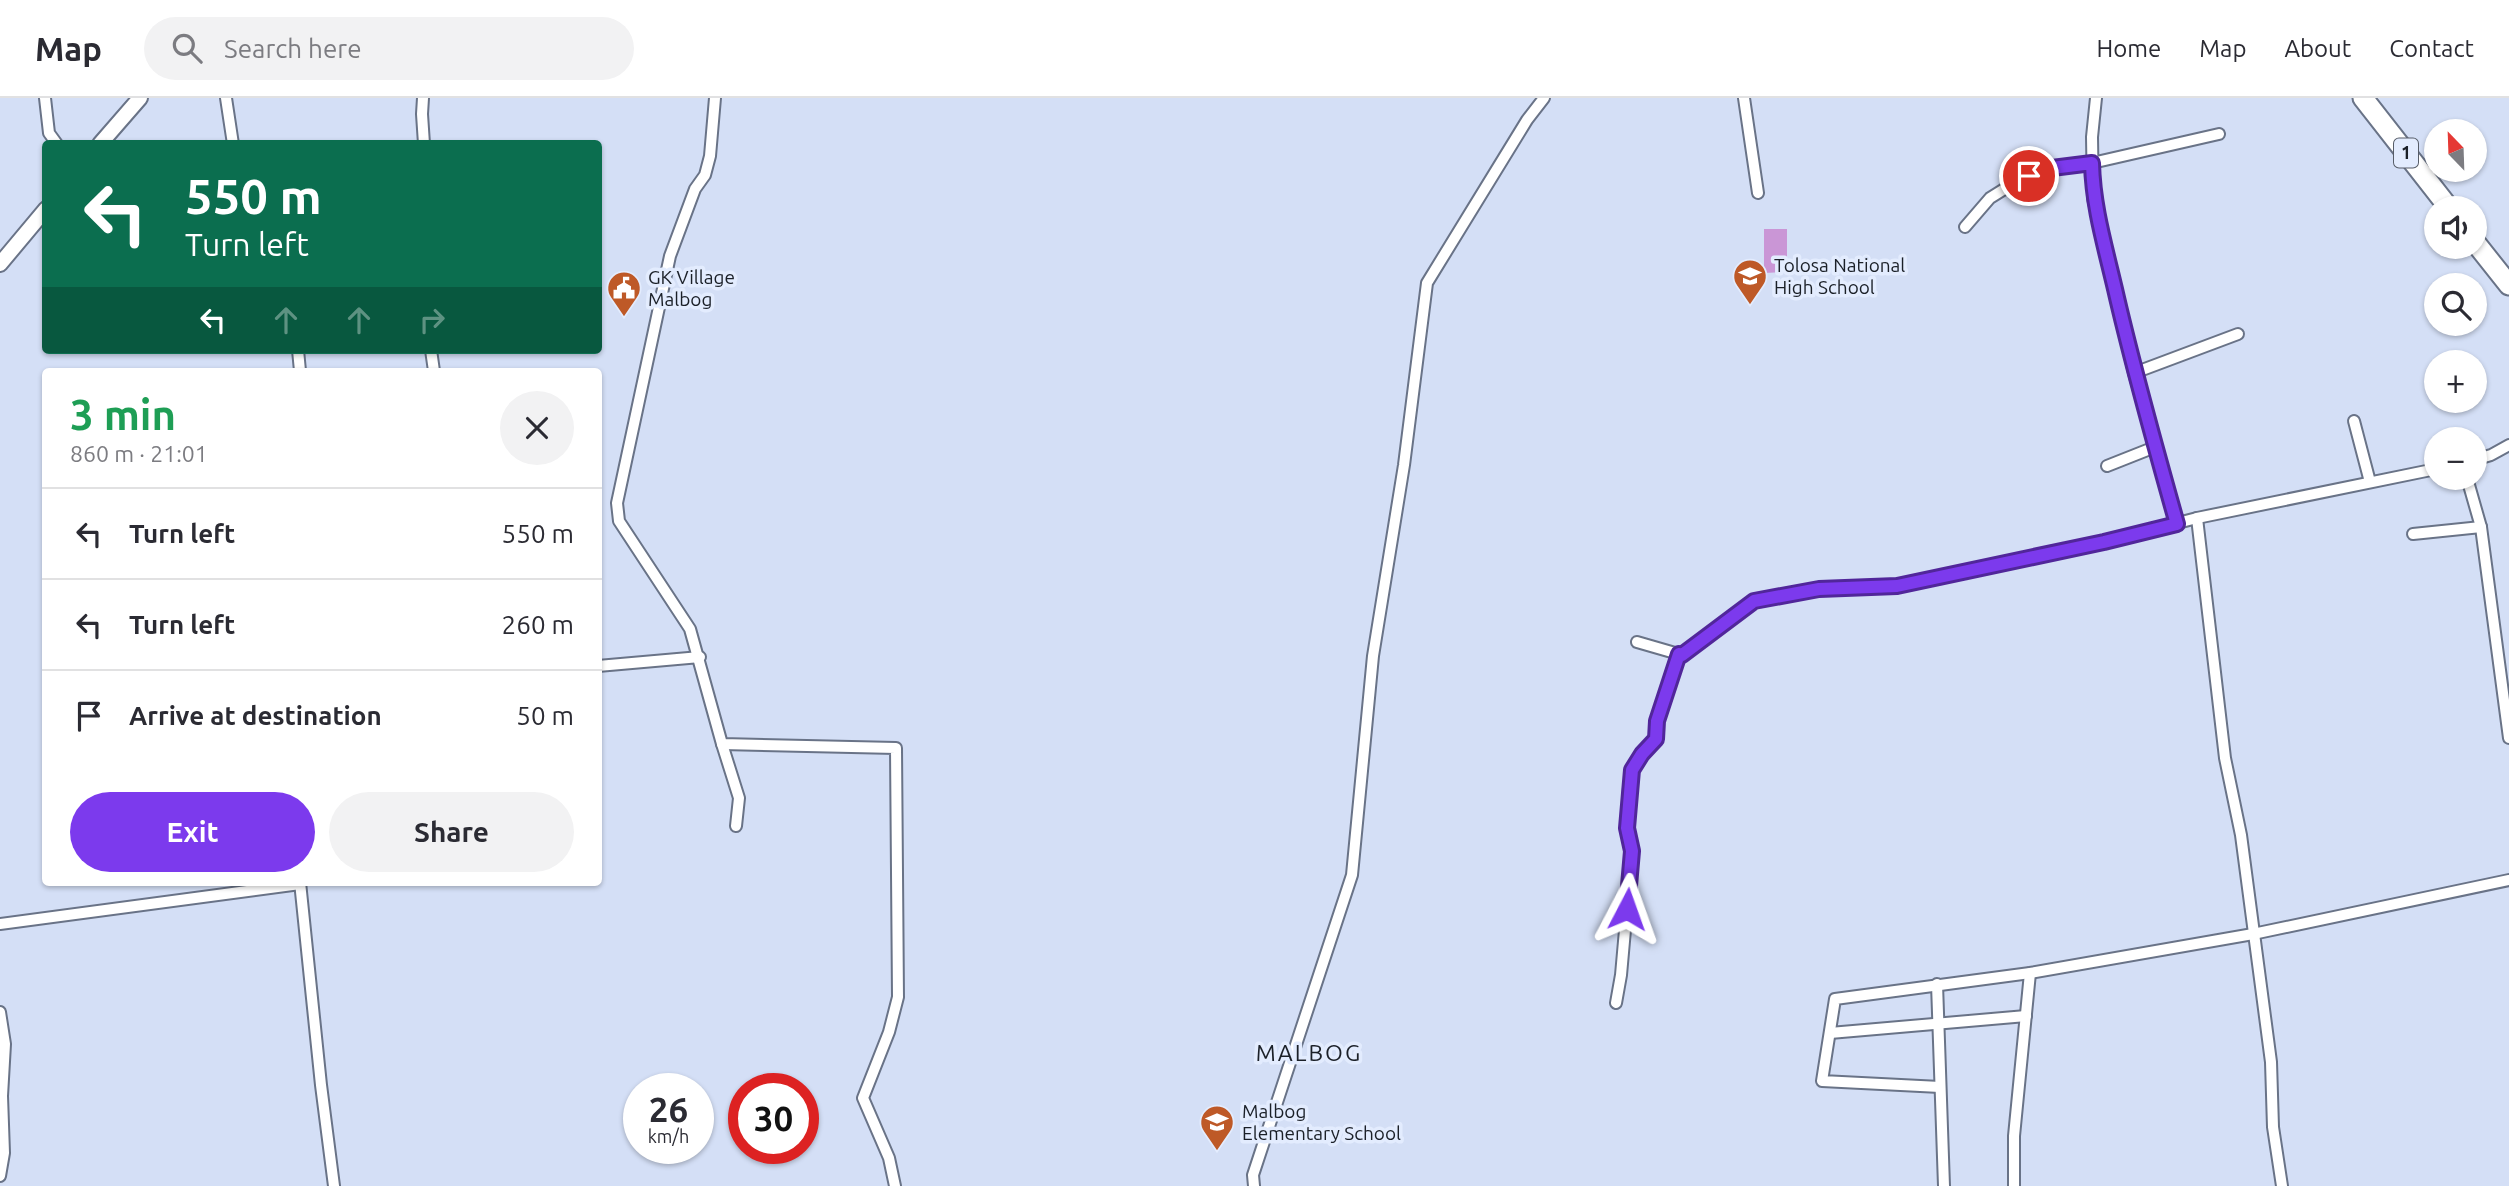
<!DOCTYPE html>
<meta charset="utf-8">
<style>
body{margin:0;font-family:Ubuntu,sans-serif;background:#f2f2f3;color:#2b2b33;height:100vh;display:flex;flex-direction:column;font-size:26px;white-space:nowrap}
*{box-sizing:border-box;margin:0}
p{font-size:23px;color:#7c7c81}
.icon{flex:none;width:38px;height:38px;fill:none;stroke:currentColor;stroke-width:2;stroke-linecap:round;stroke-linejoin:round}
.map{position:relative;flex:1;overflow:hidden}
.drawer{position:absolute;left:42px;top:270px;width:560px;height:518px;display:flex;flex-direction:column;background:#fff;border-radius:7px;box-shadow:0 2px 5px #0004}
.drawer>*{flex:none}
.guide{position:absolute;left:42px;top:42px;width:560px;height:214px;border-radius:7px;box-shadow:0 2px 5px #0004;background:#0b6e4f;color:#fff;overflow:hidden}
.needle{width:46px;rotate:337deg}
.tools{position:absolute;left:2424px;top:21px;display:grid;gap:14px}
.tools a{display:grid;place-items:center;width:63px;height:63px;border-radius:50%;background:#fff;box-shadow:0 2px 5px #0004;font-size:35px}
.speed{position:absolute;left:623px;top:975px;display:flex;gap:14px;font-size:35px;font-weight:700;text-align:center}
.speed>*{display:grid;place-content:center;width:91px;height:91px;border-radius:50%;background:#fff;box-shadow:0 2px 5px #0004;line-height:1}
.speed small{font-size:18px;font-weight:400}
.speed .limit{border:10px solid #d22;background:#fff;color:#111}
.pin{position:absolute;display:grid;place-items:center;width:60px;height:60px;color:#fff;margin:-30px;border:4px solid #fff;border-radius:50%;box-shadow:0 2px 7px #0007}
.me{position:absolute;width:77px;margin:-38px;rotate:4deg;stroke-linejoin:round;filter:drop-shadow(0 0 5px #0008)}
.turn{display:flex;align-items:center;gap:24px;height:147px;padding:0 28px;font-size:32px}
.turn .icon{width:91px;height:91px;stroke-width:2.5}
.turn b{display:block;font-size:49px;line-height:60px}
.lanes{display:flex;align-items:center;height:66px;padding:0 28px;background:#0003;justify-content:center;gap:35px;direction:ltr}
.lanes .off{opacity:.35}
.round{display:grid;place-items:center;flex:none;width:74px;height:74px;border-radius:37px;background:#f2f2f3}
.summary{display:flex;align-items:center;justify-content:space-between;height:119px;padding:0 28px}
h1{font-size:42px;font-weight:700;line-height:52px;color:#1e9e55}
.action{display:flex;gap:14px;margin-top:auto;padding:14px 28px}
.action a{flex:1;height:80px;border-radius:42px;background:#7c3aed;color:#fff;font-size:28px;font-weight:700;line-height:80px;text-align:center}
.action a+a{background:#f2f2f3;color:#2b2b33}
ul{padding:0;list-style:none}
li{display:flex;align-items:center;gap:21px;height:91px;padding:0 28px;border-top:2px solid #e1e1e2}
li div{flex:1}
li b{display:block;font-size:26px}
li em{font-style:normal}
header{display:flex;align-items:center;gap:42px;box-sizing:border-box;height:98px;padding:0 35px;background:#fff;border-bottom:2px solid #e1e1e2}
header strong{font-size:33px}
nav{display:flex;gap:38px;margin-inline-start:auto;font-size:24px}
.search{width:490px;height:63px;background:#f2f2f3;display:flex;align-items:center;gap:18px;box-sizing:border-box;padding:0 24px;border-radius:38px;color:#7c7c81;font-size:26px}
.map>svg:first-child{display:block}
</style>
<header>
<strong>Map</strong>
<div class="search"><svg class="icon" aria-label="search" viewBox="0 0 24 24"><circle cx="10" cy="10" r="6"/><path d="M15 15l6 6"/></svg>Search here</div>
<nav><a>Home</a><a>Map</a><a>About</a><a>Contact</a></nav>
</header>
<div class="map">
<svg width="2509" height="1088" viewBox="0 0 2509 1088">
<rect width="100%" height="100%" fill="#d4dff6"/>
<polygon fill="#ca96d6" points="1764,131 1787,131 1787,174 1764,175"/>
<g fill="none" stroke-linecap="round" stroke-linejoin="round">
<g stroke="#697387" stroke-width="14">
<g id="minor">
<polyline points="45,0 49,35 57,46"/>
<polyline points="226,0 233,46"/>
<polyline points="423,0 422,16 424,46"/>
<polyline points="715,0 710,58 705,77 695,91 670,158 617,405 619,423 690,531 722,646 896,650 898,899 889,934 863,1000 889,1060 895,1088"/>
<polyline points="1744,0 1758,95"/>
<polyline points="2096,0 2092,39 2093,100 2134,275 2177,426"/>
<polyline points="1965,129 1990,100 2014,85 2044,71 2092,65 2219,36"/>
<polyline points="298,252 300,273"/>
<polyline points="431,252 434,273"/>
<polyline points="2134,275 2238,236"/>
<polyline points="2354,323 2370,384"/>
<polyline points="2474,362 2491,357 2509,347"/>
<polyline points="2107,368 2155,349"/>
<polyline points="2467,380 2481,429 2509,640"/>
<polyline points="2197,420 2225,660 2241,737 2271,964 2273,1029 2282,1088"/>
<polyline points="2413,436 2481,429"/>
<polyline points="1637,544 1682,557 1754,503 1819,491 1897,488 2104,444 2197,420 2436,371"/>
<polyline points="598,568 700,559"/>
<polyline points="722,646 739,700 736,728"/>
<polyline points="300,784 321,987 334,1088"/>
<polyline points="0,826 300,786"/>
<polyline points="1937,886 1944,1088"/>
<polyline points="1616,905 1621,877 1632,753 1627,730 1629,689 1632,672 1641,656 1656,641 1657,623 1679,556"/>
<polyline points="0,914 5,946 2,998 4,1055 0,1078"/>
<polyline points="1830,935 2026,918"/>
<polyline points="1940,989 1822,983 1835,901 2030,875 2253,836 2509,782"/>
<polyline points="1254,1088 1253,1077 1352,777 1373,558 1404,367 1427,185 1527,22 1544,0"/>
<polyline points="2014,1088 2014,1038 2030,875"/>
</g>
</g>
<g stroke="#697387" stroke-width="18">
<g id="tertiary">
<polyline points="100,46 140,0"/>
<polyline points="0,166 46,111"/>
</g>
</g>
<g stroke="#697387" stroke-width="23">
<g id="trunk">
<polyline points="2363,0 2449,110"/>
<polyline points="2474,143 2509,187"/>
</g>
</g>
<use href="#minor" stroke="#fff" stroke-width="10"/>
<use href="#tertiary" stroke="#fff" stroke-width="14"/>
<use href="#trunk" stroke="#fff" stroke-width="19"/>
</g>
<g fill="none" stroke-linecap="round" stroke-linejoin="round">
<g stroke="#51269a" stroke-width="18">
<path id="route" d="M1627 811 1632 753 1627 730 1632 672 1642 656 1656 641 1657 623 1679 556 1682 557 1754 503 1819 491 1897 488 2104 444 2177 426C2155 348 2133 270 2115 191 2105 148 2093 109 2092 65L2044 71 2029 78"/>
</g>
<use href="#route" stroke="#7c3aed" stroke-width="12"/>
</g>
<defs>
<g id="school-pin" transform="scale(1.75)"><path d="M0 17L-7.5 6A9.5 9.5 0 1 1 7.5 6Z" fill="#be5927" stroke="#e3ecfe"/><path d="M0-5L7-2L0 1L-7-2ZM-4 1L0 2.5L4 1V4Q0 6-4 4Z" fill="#fff"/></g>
<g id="civic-pin" transform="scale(1.75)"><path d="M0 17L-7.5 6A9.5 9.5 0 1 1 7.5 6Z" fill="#be5927" stroke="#e3ecfe"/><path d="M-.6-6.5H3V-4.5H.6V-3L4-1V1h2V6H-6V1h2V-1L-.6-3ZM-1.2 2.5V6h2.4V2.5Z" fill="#fff"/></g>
</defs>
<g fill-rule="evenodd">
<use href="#school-pin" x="1750" y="178"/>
<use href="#civic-pin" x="624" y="190"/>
<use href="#school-pin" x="1217" y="1024"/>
</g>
<g text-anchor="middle" stroke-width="7" stroke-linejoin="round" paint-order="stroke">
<rect fill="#e3ecfe" stroke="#575d68" stroke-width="2" x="2394" y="40.5" width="24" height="29" rx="5"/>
<g font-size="18" font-weight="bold" fill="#1b2028">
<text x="2406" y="61">1</text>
</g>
<g font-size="19" fill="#1b2028" stroke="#e3ecfe" text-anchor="start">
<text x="1774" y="174">Tolosa National<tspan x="1774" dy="22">High School</tspan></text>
<text x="648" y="186">GK Village<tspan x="648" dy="22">Malbog</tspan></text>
<text x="1242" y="1020">Malbog<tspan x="1242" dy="22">Elementary School</tspan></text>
</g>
<g font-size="23" letter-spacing="2" fill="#1b2028" stroke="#e3ecfe">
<text x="1309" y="963">MALBOG</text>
</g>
</g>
</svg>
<div class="tools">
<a><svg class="needle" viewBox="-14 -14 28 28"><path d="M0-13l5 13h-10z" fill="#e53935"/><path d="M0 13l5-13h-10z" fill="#7c7c81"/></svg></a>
<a><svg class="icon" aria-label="sound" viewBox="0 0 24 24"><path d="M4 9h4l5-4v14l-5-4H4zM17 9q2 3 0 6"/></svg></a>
<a><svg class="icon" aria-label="search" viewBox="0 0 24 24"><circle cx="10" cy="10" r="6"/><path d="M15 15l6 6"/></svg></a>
<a>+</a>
<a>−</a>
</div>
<div class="speed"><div>26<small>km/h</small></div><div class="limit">30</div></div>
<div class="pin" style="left:2029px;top:78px;background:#d93025"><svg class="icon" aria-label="arrive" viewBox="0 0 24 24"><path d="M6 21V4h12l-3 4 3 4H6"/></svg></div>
<svg class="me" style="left:1627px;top:811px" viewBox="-20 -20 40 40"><path d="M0-17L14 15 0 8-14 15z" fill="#7c3aed" stroke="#fff" stroke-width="4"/></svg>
<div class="guide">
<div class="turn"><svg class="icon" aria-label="left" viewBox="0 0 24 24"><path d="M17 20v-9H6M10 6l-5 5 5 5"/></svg><div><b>550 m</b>Turn left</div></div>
<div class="lanes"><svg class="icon" aria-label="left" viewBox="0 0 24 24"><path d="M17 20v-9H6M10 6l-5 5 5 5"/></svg><svg class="icon off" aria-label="ahead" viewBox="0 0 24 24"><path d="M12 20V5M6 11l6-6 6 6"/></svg><svg class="icon off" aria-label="ahead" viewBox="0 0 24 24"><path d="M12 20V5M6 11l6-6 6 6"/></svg><svg class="icon off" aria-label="right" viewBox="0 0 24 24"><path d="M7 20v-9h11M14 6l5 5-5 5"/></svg></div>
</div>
<section class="drawer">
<div class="summary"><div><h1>3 min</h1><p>860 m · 21:01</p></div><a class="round"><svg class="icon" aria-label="close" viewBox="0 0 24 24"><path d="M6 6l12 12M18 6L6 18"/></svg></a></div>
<ul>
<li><svg class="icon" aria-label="left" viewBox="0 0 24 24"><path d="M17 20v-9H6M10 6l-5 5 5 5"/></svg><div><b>Turn left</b></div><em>550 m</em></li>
<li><svg class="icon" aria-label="left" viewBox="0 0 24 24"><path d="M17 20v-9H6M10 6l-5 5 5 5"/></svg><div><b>Turn left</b></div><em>260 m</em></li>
<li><svg class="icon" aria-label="arrive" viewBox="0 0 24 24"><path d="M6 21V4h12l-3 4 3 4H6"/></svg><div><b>Arrive at destination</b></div><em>50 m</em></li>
</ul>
<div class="action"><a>Exit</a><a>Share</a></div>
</section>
</div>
